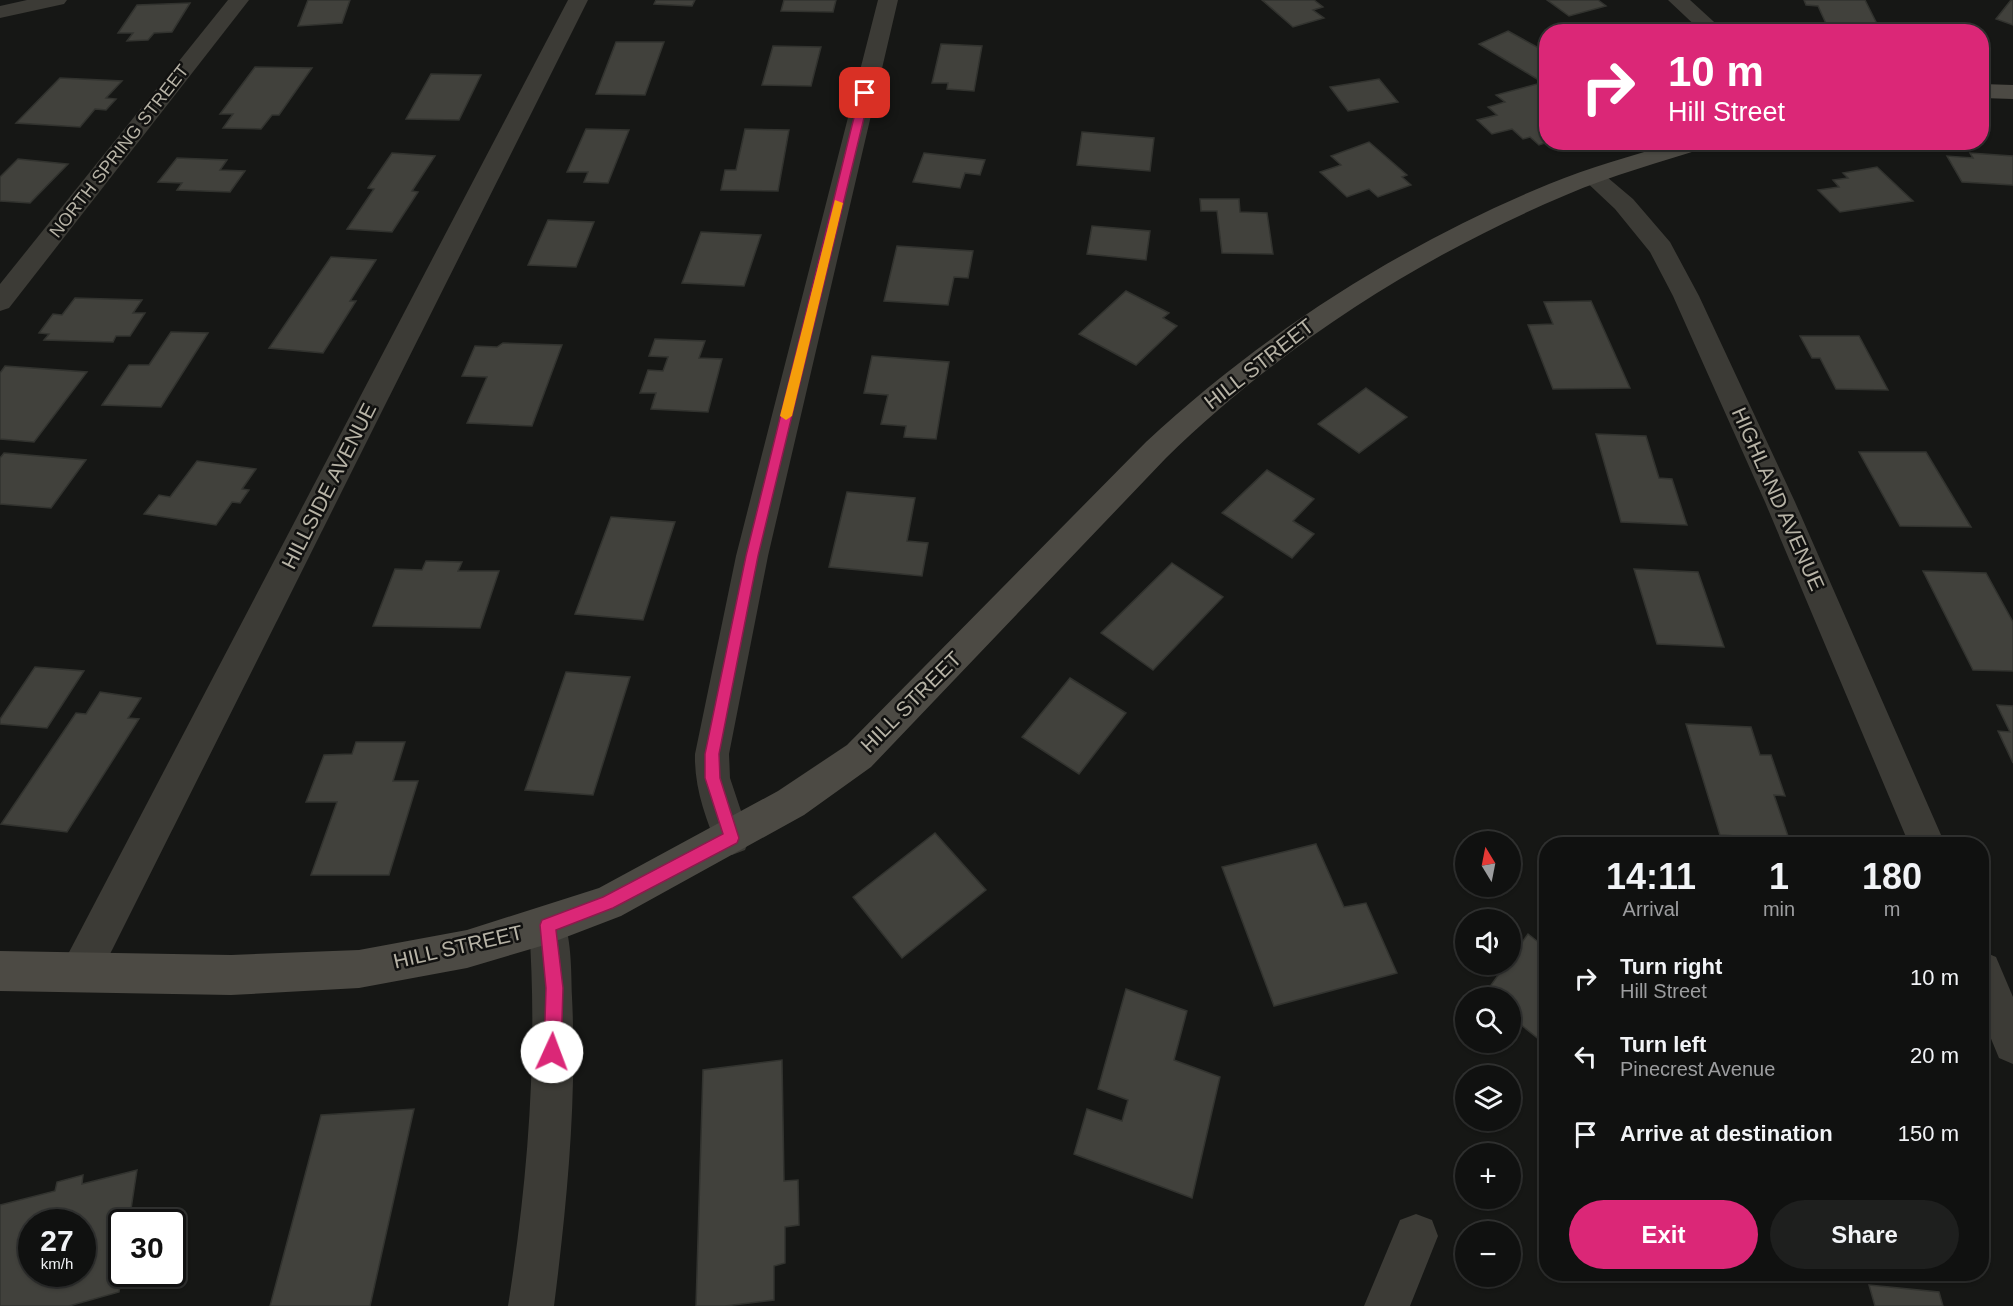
<!DOCTYPE html>
<meta charset="utf-8">
<style>
body{margin:0;font-family:Arial,sans-serif;background:#1e1f1e;color:#f1f3f6;height:100vh;display:flex;flex-direction:column;font-size:22px;white-space:nowrap}
*{box-sizing:border-box;margin:0}
p{font-size:20px;color:#9c9d9f}
.icon{flex:none;width:33px;height:33px;fill:none;stroke:currentColor;stroke-width:2;stroke-linecap:round;stroke-linejoin:round}
.map{position:relative;flex:1;overflow:hidden}
.drawer{position:absolute;left:1539px;top:837px;width:450px;height:444px;display:flex;flex-direction:column;background:#101110;border-radius:24px;box-shadow:0 2px 4px #0004,0 0 0 2px #303130}
.drawer>*{flex:none}
.guide{position:absolute;left:1539px;top:24px;width:450px;height:126px;border-radius:24px;box-shadow:0 2px 4px #0004,0 0 0 2px #303130;background:#db2777;color:#fff;overflow:hidden}
.needle{width:39px;rotate:350deg}
.fabs{position:absolute;left:1455px;top:831px;display:grid;gap:12px}
.fabs a{display:grid;place-items:center;width:66px;height:66px;border-radius:50%;background:#101110;box-shadow:0 2px 4px #0004,0 0 0 2px #303130;font-size:30px}
.speed{position:absolute;left:18px;top:1209px;display:flex;gap:12px;font-size:30px;font-weight:700;text-align:center}
.speed>*{display:grid;place-content:center;width:78px;height:78px;border-radius:50%;background:#101110;box-shadow:0 2px 4px #0004,0 0 0 2px #303130;line-height:1}
.speed small{font-size:15px;font-weight:400}
.speed .limit{border:3px solid #111;border-radius:9px;background:#fff;color:#111}
.pin{position:absolute;display:grid;place-items:center;width:51px;height:51px;color:#fff;margin:-26px;border-radius:12px;box-shadow:0 3px 9px #0006}
.me{position:absolute;width:66px;margin:-33px;rotate:2deg;stroke-linejoin:round;filter:drop-shadow(0 0 4px #0008)}
.turn{display:flex;align-items:center;gap:21px;height:126px;padding:0 30px;font-size:27px}
.turn .icon{width:78px;height:78px;stroke-width:2.5}
.turn b{display:block;font-size:42px;line-height:51px}
.eta{display:flex;justify-content:space-evenly;align-items:center;height:102px;text-align:center}
.eta b{font-size:36px;font-weight:700;line-height:42px}
.button{display:flex;gap:12px;margin-top:auto;padding:12px 30px}
.button a{flex:1;height:69px;border-radius:36px;background:#db2777;color:#fff;font-size:24px;font-weight:700;line-height:69px;text-align:center}
.button a+a{background:#1e1f1e;color:#f1f3f6}
ul{padding:0;list-style:none}
li{display:flex;align-items:center;gap:18px;height:78px;padding:0 30px}
li div{flex:1}
li b{display:block;font-size:22px}
li em{font-style:normal}
.map>svg:first-child{display:block}
</style>
<div class="map">
<svg width="2013" height="1306" viewBox="0 0 2013 1306">
<rect width="100%" height="100%" fill="#161715"/>
<g fill="#41413c" stroke="#32332f" stroke-width="1.5" fill-rule="evenodd">
<polygon points="308,0 350,0 342,23 298,26"/>
<polygon points="656,0 695,0 692,6 654,4"/>
<polygon points="784,0 836,0 833,12 781,11"/>
<polygon points="1262,0 1314,0 1323,7 1313,10 1324,18 1293,27"/>
<polygon points="1547,0 1598,0 1606,6 1569,16"/>
<polygon points="1804,0 1865,0 1881,32 1829,30 1818,6 1806,5"/>
<polygon points="2011,0 2013,0 2013,25 1996,19"/>
<polygon points="190,3 172,32 154,33 148,40 127,41 133,33 118,33 137,5"/>
<polygon points="1508,31 1546,52 1546,79 1542,82 1479,44"/>
<polygon points="616,42 664,42 645,95 596,94"/>
<polygon points="941,44 982,46 974,91 947,89 948,83 932,83"/>
<polygon points="773,46 821,47 811,86 762,85"/>
<polygon points="255,67 312,68 279,115 272,115 261,129 223,128 233,114 220,114"/>
<polygon points="431,74 481,75 459,120 406,119"/>
<polygon points="60,78 122,81 106,98 116,99 106,110 95,109 80,127 16,123"/>
<polygon points="1379,79 1398,102 1348,111 1330,87"/>
<polygon points="1537,84 1546,93 1548,142 1539,145 1530,137 1523,139 1512,129 1492,134 1477,120 1497,115 1488,107 1505,102 1496,95"/>
<polygon points="586,129 629,130 608,183 584,182 588,172 567,172"/>
<polygon points="745,129 789,130 778,191 721,190 725,170 736,170"/>
<polygon points="1082,132 1154,138 1150,171 1077,165"/>
<polygon points="1369,142 1407,175 1402,177 1411,185 1378,197 1369,189 1347,197 1320,172 1341,165 1331,156"/>
<polygon points="392,153 435,156 412,191 418,192 392,232 347,229 374,189 368,188"/>
<polygon points="924,153 985,160 980,175 965,173 960,188 913,182"/>
<polygon points="1970,153 2013,156 2013,185 1962,182 1947,156 1973,158"/>
<polygon points="177,158 227,160 220,170 245,171 230,192 177,190 182,183 158,182"/>
<polygon points="18,159 68,164 30,203 0,201 0,177"/>
<polygon points="1877,167 1913,201 1840,212 1818,190 1839,187 1833,180 1848,178 1843,173"/>
<polygon points="1200,199 1239,199 1240,212 1267,213 1273,254 1222,253 1217,211 1201,211"/>
<polygon points="548,220 594,222 576,267 528,265"/>
<polygon points="1092,226 1150,231 1146,260 1087,254"/>
<polygon points="701,232 761,235 744,286 682,283"/>
<polygon points="897,246 973,251 968,278 954,277 948,305 884,301"/>
<polygon points="331,257 376,260 350,301 356,301 323,353 269,348"/>
<polygon points="1126,291 1169,313 1163,318 1177,326 1136,365 1079,334"/>
<polygon points="75,298 142,300 133,313 145,313 130,336 116,336 113,342 44,340 49,334 39,333 53,314 62,315"/>
<polygon points="1591,301 1630,388 1553,389 1528,325 1553,324 1544,302"/>
<polygon points="171,332 208,333 161,407 102,405 129,365 149,365"/>
<polygon points="1800,336 1859,336 1888,390 1836,389 1820,358 1812,358"/>
<polygon points="655,339 705,341 699,358 722,359 708,412 651,409 656,393 640,393 648,370 663,371 668,357 649,356"/>
<polygon points="503,343 562,345 532,426 467,423 487,377 462,376 475,346 497,347"/>
<polygon points="872,356 949,362 936,439 904,437 906,426 881,424 888,395 864,393"/>
<polygon points="5,366 87,372 34,442 0,439 0,373"/>
<polygon points="1366,388 1407,417 1359,453 1318,424"/>
<polygon points="1596,434 1646,436 1659,478 1672,479 1687,525 1621,522"/>
<polygon points="1859,452 1926,452 1971,527 1900,526"/>
<polygon points="4,453 86,460 51,508 0,504 0,458"/>
<polygon points="197,461 256,469 242,489 249,490 240,503 232,502 216,525 144,514 159,495 170,497"/>
<polygon points="1267,470 1314,499 1293,521 1314,534 1292,558 1222,513"/>
<polygon points="847,492 915,498 907,541 928,543 922,576 829,567"/>
<polygon points="611,517 675,522 643,620 575,614"/>
<polygon points="426,561 462,562 458,571 499,571 480,628 373,626 395,569 422,570"/>
<polygon points="1172,563 1223,597 1153,670 1101,633"/>
<polygon points="1634,569 1698,572 1724,647 1657,644"/>
<polygon points="1923,571 1986,573 2013,622 2013,671 1973,670"/>
<polygon points="35,667 84,671 47,728 0,724 0,719"/>
<polygon points="566,672 630,677 593,795 525,790"/>
<polygon points="1070,678 1126,713 1079,774 1022,737"/>
<polygon points="100,692 141,698 128,718 139,719 67,832 1,824 76,713 86,714"/>
<polygon points="1997,705 2013,706 2013,763 1998,731 2010,732"/>
<polygon points="1686,724 1751,727 1760,755 1771,755 1785,796 1774,795 1789,839 1720,835"/>
<polygon points="356,742 405,742 393,781 418,781 389,875 311,875 337,802 306,802 324,755 352,754"/>
<polygon points="935,833 986,890 902,958 853,897"/>
<polygon points="1316,844 1344,907 1366,903 1397,973 1274,1006 1222,867"/>
<polygon points="1528,934 1546,948 1546,1045 1510,1016 1510,998 1488,998 1484,995 1506,964 1510,964 1510,959"/>
<polygon points="1126,989 1187,1011 1174,1060 1220,1077 1192,1198 1074,1154 1087,1109 1122,1121 1128,1100 1098,1089"/>
<polygon points="782,1060 784,1181 798,1180 799,1225 785,1227 785,1263 774,1266 774,1300 725,1306 696,1306 703,1070"/>
<polygon points="414,1109 370,1306 270,1306 321,1115"/>
<path d="M137 1170 129 1222H122V1274L119 1292 69 1306H0V1205L55 1191 57 1182 83 1175 82 1184ZM32 1222H82V1274H32Z"/>
<polygon points="1869,1285 1939,1292 1943,1306 1875,1306"/>
</g>
<g fill="none" stroke-linecap="round" stroke-linejoin="round">
<g fill="#3c3b36" fill-rule="evenodd">
<polygon points="27,0 67,0 64,4 0,18 0,6"/>
<polygon points="228,0 249,0 9,308 0,311 0,284"/>
<polygon points="568,0 588,0 94,986 80,992 66,986 60,972 66,958"/>
<path d="M878 0H898L768 556 729 754 730 778 750 838 745 850 732 855 719 850C706 820 694 787 695 754L736 556Z"/>
<polygon points="1668,0 1690,0 1725,32 1702,32"/>
<polygon points="1593,170 1601,172 1633,199 1670,242 1699,296 1795,502 1945,844 1909,844 1765,502 1673,296 1650,252 1615,209 1581,177 1585,172"/>
<path d="M548 906 561 912C572 938 571 969 572 997 577 1101 567 1203 554 1306H508C528 1179 538 1053 529 925L535 912Z"/>
<polygon points="1982,951 1996,957 2013,997 2013,1064 1999,1058 1982,1017"/>
<polygon points="1416,1214 1432,1220 1438,1236 1410,1306 1364,1306 1400,1220"/>
</g>
<g fill="#4c4a44" fill-rule="evenodd">
<polygon points="1982,84 2013,85 2013,99 1982,98"/>
<path d="M1674 143 1711 142 1708 147C1661 162 1612 175 1566 195 1419 257 1281 346 1166 458L871 767 804 815 621 916 548 944 467 968 359 988 231 995 0 991V951L231 955 359 950 467 930 599 888 778 791 847 745 1146 442C1263 333 1401 245 1549 184 1590 167 1632 156 1674 143Z"/>
</g>
</g>
<polygon fill="#db2777" stroke="#8e194d" stroke-width="1.5" points="865,90 870,93 758,556 719,754 720,778 739,838 737,843 613,908 556,930 563,988 561,1052 558,1057 552,1060 547,1057 544,1052 546,988 540,925 542,920 603,897 723,834 705,778 705,754 746,556 860,93"/>
<polygon fill="#f59e0b" points="835,200 843,203 792,416 786,420 780,416"/>
<g text-anchor="middle" stroke-width="5" stroke-linejoin="round" paint-order="stroke">
<g font-size="18" fill="#b7b3a6" stroke="#111110">
<text transform="translate(119 151) rotate(-52)" y="6">NORTH SPRING STREET</text>
</g>
<g font-size="21" fill="#b7b3a6" stroke="#111110">
<text transform="translate(1259 364) rotate(-38)" y="7">HILL STREET</text>
<text transform="translate(329 486) rotate(-63)" y="7">HILLSIDE AVENUE</text>
<text transform="translate(1778 499) rotate(66)" y="7">HIGHLAND AVENUE</text>
<text transform="translate(911 702) rotate(-45)" y="7">HILL STREET</text>
<text transform="translate(458 947) rotate(-13)" y="7">HILL STREET</text>
</g>
</g>
</svg>
<div class="fabs">
<a><svg class="needle" viewBox="-14 -14 28 28"><path d="M0-13l5 13h-10z" fill="#e53935"/><path d="M0 13l5-13h-10z" fill="#9c9d9f"/></svg></a>
<a><svg class="icon" aria-label="sound" viewBox="0 0 24 24"><path d="M4 9h4l5-4v14l-5-4H4zM17 9q2 3 0 6"/></svg></a>
<a><svg class="icon" aria-label="search" viewBox="0 0 24 24"><circle cx="10" cy="10" r="6"/><path d="M15 15l6 6"/></svg></a>
<a><svg class="icon" aria-label="layers" viewBox="0 0 24 24"><path d="M12 4l9 5-9 5-9-5zM3 14l9 5 9-5"/></svg></a>
<a>+</a>
<a>−</a>
</div>
<div class="speed"><div>27<small>km/h</small></div><div class="limit">30</div></div>
<div class="pin" style="left:865px;top:93px;background:#d93025"><svg class="icon" aria-label="arrive" viewBox="0 0 24 24"><path d="M6 21V4h12l-3 4 3 4H6"/></svg></div>
<svg class="me" style="left:552px;top:1052px" viewBox="-20 -20 40 40"><circle r="19" fill="#fff"/><path d="M0-13L10 11 0 6-10 11z" fill="#db2777"/></svg>
<div class="guide">
<div class="turn"><svg class="icon" aria-label="right" viewBox="0 0 24 24"><path d="M7 20v-9h11M14 6l5 5-5 5"/></svg><div><b>10 m</b>Hill Street</div></div>
</div>
<section class="drawer">
<div class="eta">
<div><b>14:11</b><p>Arrival</p></div>
<div><b>1</b><p>min</p></div>
<div><b>180</b><p>m</p></div>
</div>
<ul>
<li><svg class="icon" aria-label="right" viewBox="0 0 24 24"><path d="M7 20v-9h11M14 6l5 5-5 5"/></svg><div><b>Turn right</b><p>Hill Street</p></div><em>10 m</em></li>
<li><svg class="icon" aria-label="left" viewBox="0 0 24 24"><path d="M17 20v-9H6M10 6l-5 5 5 5"/></svg><div><b>Turn left</b><p>Pinecrest Avenue</p></div><em>20 m</em></li>
<li><svg class="icon" aria-label="arrive" viewBox="0 0 24 24"><path d="M6 21V4h12l-3 4 3 4H6"/></svg><div><b>Arrive at destination</b></div><em>150 m</em></li>
</ul>
<div class="button"><a>Exit</a><a>Share</a></div>
</section>
</div>
